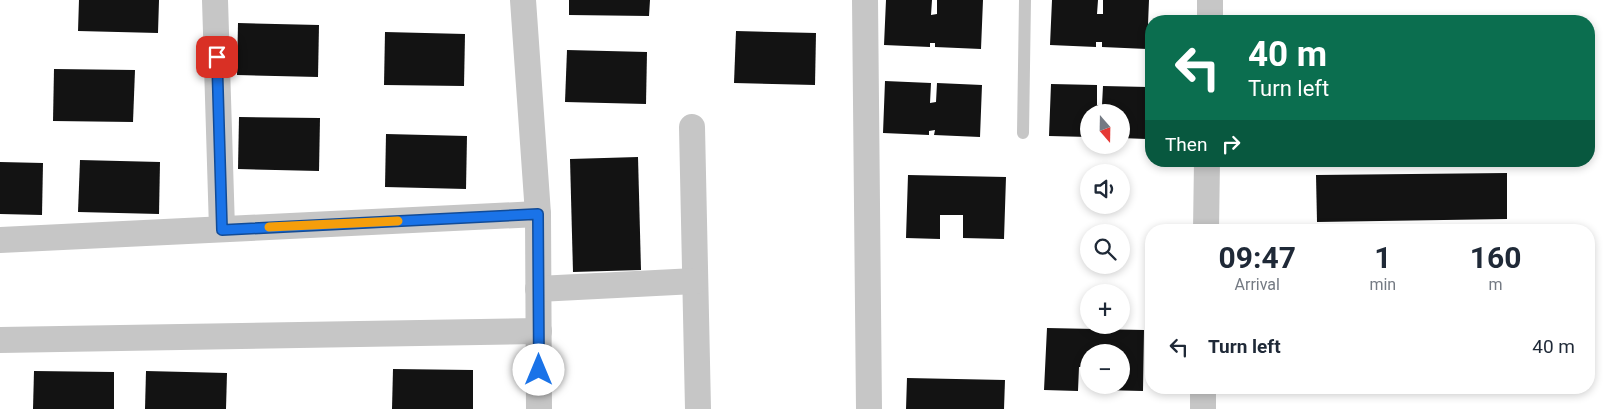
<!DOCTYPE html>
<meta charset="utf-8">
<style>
body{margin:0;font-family:Roboto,sans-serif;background:#f2f2f3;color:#1f2937;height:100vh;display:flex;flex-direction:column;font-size:19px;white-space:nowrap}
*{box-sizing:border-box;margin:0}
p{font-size:16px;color:#747a83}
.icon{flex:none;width:28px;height:28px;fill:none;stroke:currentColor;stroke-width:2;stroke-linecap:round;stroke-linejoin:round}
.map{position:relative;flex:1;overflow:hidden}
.side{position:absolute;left:1145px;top:224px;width:450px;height:170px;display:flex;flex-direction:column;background:#fff;border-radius:20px;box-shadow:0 2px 8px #0003}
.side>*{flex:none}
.guide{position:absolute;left:1145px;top:15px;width:450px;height:152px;border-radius:20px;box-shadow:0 2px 8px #0003;background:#0b6e4f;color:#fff;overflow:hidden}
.needle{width:32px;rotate:160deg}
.fabs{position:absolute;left:1080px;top:104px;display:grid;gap:10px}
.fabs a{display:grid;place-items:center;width:50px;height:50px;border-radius:50%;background:#fff;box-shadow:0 2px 8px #0003;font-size:25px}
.pin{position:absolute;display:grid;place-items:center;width:42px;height:42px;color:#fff;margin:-21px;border-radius:10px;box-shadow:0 2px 8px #0006}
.me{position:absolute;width:55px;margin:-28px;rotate:0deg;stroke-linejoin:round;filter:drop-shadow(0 0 4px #0008)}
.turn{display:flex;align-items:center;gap:18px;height:105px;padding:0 20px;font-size:22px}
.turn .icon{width:65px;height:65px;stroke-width:2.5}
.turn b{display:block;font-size:35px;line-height:42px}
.then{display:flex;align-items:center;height:48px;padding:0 20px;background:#0003;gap:10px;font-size:19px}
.eta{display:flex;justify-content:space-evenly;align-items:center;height:85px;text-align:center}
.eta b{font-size:30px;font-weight:700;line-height:35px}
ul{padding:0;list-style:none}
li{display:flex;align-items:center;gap:15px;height:75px;padding:0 20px}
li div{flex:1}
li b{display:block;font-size:19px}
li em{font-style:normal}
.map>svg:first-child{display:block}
</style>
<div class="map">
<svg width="1611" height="409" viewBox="0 0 1611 409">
<rect width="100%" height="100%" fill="#fff"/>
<g fill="#131313">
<polygon points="79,0 159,0 158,33 78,31"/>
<polygon points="569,0 650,0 649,16 569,15"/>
<polygon points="886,0 932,0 931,15 937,14 937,0 983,0 981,49 935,47 935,43 930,43 930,47 884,45"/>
<polygon points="1052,0 1098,0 1097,14 1103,14 1103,0 1149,0 1147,49 1102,47 1102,42 1096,42 1096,47 1050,45"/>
<polygon points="238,23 319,25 318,77 237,75"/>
<polygon points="736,31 816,33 815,85 734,83"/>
<polygon points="385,32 465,34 464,86 384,85"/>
<polygon points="567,50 647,52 646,104 565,102"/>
<polygon points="54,69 135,70 133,122 53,121"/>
<polygon points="885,81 931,83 930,103 936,102 937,83 982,85 980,137 934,135 935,130 929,131 929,135 883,133"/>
<polygon points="1051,84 1097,85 1097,105 1102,105 1103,86 1148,87 1146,139 1121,138 1121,112 1089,112 1089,137 1049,136"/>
<polygon points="239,117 320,118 319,171 238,169"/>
<polygon points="386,134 467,136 466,189 385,187"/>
<polygon points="638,157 641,270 573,272 570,159"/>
<polygon points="80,160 160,162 159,214 78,212"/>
<polygon points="1312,161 1515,161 1515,163 1312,165"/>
<polygon points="0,162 43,163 42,215 0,214"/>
<polygon points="1507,173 1507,219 1317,222 1316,175"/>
<polygon points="908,175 1006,177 1004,239 963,238 963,215 940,215 940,239 906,238"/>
<polygon points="1492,225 1492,230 1317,230 1317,228"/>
<polygon points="1047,328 1144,330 1143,391 1101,390 1101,385 1121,385 1121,352 1089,352 1089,367 1079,367 1078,391 1044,390"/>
<polygon points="393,369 473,370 473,409 392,409"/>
<polygon points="34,371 114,372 114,409 33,409"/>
<polygon points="146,371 227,373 226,409 145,409"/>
<polygon points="907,378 1005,380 1004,409 906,409"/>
</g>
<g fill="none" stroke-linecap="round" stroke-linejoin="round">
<polyline stroke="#c6c6c6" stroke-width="12" points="1023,133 1025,0"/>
<g stroke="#c6c6c6" stroke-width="26">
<polyline points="215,0 222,229"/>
<polyline points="523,0 538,214 539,409"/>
<polyline points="865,0 869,409"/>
<polyline points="1210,21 1210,0"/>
<polyline points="692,127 698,409"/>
<polyline points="1206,230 1207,161"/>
<polyline points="0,240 538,214"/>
<polyline points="538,289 695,281"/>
<polyline points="0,340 539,331"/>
<polyline points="1203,409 1203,388"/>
</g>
</g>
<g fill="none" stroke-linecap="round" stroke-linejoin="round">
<g stroke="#114b97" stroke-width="12">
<polyline id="route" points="217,57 222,230 538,214 539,370"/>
</g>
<use href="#route" stroke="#1a73e8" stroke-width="9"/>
<polyline stroke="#f59e0b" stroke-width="9" points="269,227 398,221"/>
</g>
</svg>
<div class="fabs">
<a><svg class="needle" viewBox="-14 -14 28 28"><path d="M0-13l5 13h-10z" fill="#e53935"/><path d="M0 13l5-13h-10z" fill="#747a83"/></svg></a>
<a><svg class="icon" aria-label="sound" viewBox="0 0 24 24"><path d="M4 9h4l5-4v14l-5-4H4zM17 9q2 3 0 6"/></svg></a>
<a><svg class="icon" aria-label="search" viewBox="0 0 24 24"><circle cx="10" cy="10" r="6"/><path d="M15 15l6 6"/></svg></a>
<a>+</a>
<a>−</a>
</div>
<div class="pin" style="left:217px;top:57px;background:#d93025"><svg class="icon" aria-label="arrive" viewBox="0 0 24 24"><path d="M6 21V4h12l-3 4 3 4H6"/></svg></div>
<svg class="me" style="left:539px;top:370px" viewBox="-20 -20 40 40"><circle r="19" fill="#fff"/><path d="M0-13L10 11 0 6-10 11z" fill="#1a73e8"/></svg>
<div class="guide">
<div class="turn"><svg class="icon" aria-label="left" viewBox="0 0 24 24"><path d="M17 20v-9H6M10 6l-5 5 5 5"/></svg><div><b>40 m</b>Turn left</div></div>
<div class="then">Then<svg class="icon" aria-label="right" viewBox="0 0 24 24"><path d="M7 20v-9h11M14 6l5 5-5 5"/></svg></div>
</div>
<section class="side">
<div class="eta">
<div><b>09:47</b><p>Arrival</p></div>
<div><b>1</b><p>min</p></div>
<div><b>160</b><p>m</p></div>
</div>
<ul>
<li><svg class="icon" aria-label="left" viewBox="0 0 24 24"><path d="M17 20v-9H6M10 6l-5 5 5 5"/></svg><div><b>Turn left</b></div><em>40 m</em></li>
</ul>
</section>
</div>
